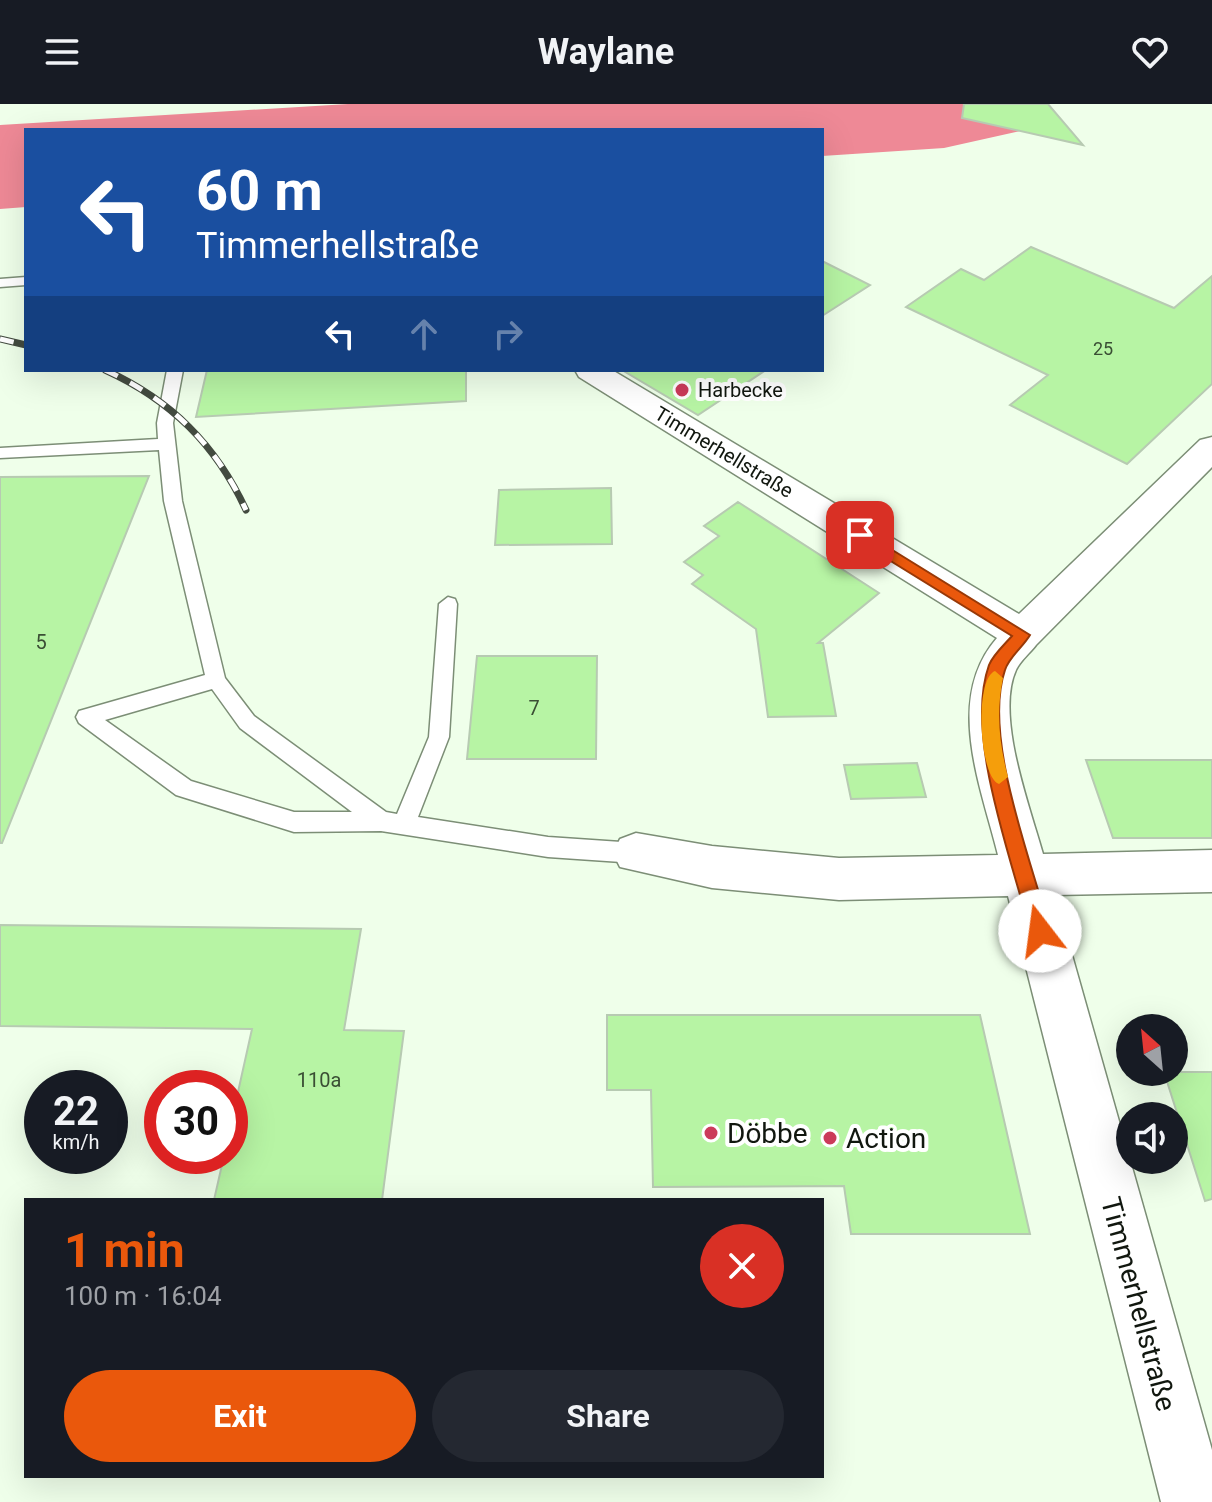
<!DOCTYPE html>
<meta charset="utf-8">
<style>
body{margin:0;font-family:Roboto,sans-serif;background:#242831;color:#f1f3f6;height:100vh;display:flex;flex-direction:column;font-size:30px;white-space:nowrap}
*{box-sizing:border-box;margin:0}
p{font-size:26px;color:#9ea1a6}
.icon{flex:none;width:44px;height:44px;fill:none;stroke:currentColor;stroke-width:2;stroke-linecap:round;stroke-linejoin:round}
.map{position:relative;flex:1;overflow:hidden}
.drawer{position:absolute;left:24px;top:1094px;width:800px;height:280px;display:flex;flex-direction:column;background:#171b24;border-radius:0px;box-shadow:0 8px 32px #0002}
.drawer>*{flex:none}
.banner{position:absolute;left:24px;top:24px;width:800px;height:244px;border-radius:0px;box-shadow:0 8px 32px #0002;background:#1a4fa0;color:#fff;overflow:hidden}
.needle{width:52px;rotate:333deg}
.fabs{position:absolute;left:1116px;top:910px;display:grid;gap:16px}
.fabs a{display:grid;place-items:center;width:72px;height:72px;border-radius:50%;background:#171b24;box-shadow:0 8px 32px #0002;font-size:40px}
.speed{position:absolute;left:24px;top:966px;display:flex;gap:16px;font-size:40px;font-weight:700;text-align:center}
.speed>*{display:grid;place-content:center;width:104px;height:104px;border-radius:50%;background:#171b24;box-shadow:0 8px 32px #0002;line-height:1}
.speed small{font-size:20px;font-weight:400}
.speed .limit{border:12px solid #d22;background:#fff;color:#111}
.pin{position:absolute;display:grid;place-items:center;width:68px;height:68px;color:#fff;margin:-34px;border-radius:16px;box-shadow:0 4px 12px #0006}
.me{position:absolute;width:88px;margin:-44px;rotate:345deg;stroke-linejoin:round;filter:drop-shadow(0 0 6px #0008)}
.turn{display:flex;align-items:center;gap:28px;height:168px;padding:0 40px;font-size:36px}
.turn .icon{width:104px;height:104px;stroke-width:2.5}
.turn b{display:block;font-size:56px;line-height:68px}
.lanes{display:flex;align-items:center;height:76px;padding:0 40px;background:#0003;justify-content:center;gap:40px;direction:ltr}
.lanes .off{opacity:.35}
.round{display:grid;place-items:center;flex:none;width:84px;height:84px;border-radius:42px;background:#242831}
.headline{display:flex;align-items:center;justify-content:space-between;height:136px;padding:0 40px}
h1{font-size:48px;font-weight:700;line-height:60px;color:#ea580c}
.cta{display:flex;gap:16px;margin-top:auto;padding:16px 40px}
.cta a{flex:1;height:92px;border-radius:48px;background:#ea580c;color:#fff;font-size:32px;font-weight:700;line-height:92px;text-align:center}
.cta a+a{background:#242831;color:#f1f3f6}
header{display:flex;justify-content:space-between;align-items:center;height:104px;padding:0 40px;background:#171b24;font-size:36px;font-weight:700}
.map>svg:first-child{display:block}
</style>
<header><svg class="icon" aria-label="menu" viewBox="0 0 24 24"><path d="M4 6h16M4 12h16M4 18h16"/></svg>Waylane<svg class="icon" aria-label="heart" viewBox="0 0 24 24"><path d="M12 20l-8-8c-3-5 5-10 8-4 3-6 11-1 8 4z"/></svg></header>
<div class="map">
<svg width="1212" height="1398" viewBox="0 0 1212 1398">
<rect width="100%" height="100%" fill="#efffea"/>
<polygon fill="#ee8996" points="348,0 1008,0 1020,27 944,44 822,52 822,26 26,26 26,103 0,105 0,21"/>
<g fill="#b7f4a4" stroke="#b7cab2" stroke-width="2">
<polygon points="964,0 1048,0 1083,41 962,14"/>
<polygon points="1031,143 1174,204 1212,172 1212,280 1127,360 1010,301 1048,271 906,203 961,165 984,176"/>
<polygon points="822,157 870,181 822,212"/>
<polygon points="207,266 466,266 466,297 196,313"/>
<polygon points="622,266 766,266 698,311"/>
<polygon points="149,372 2,739 0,739 0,373"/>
<polygon points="611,384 612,440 495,441 499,386"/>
<polygon points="738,398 879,489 818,539 823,539 836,612 768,613 756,525 692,480 703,471 684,458 719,432 704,422"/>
<polygon points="477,552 597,552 596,655 467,655"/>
<polygon points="1086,656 1212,656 1212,734 1113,734"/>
<polygon points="917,659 926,693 851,695 844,661"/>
<polygon points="0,821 361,825 344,926 404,927 382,1096 214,1096 224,1052 230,1052 230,1024 252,925 0,922"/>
<polygon points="607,911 980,911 1030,1130 851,1130 844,1082 653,1083 651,986 607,986"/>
<polygon points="1164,968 1212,968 1212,1095 1205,1097"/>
</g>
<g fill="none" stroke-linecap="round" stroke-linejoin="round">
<g stroke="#7c8e76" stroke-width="3">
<g id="service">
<polygon points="26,173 26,181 0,183 0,175"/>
<path d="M167 266H183L173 319 182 397 225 574 254 612 386 708 397 710 429 633 439 500 448 493 455 495 457 500 449 633 418 713 548 733 636 739 644 742 647 749 644 756 636 759 548 753 381 727 294 728 176 691 79 619 76 613 79 607 205 571 164 397 159 346 0 354V344L158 335 157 319ZM212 585 240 624 352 708H294L191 677 105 616Z"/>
</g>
</g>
<g stroke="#7c8e76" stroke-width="3">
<path id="minor" d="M575 266H612L1019 510 1200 336 1212 333V363L1036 541C1030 549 1020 557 1016 566 995 612 1030 703 1043 750L1212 746V788L1055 791 1212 1346V1398H1161L1008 792 839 796 712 784 620 763 613 749 620 735 636 729 712 742 839 754 998 751C981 682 944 595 997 534L579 273Z"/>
</g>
<use href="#service" fill="#fff" fill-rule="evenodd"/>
<use href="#minor" fill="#fff" fill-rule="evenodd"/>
<g stroke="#434b40" stroke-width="7">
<g id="rail">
<polyline points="0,235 26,241"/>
<path d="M105 266C171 296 216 341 246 406"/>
</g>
</g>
<use href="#rail" stroke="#fff" stroke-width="5" stroke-dasharray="14" stroke-linecap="butt"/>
</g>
<path fill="#ea580c" stroke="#983908" stroke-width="2" d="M860 426 1030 531C1023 543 1009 553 1005 566 982 633 1032 758 1050 827L1047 833H1033L1030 827C1012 755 964 631 989 561 993 551 1004 541 1012 532L855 435V428Z"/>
<path fill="#f59e0b" d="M995 567 1003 574C996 608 999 639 1008 673L999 680C979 673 974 575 995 567Z"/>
<g fill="#cb3b5a" stroke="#fff" stroke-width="3">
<circle cx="682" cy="286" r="8"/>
<circle cx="711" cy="1029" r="8"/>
<circle cx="830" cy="1034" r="8"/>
</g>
<g text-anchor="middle" stroke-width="8" stroke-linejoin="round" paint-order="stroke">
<g font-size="18" fill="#3a4e34">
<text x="1103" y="251">25</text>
</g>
<g font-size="20" fill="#11170f" stroke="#fff" text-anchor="start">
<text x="698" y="293">Harbecke</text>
</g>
<g font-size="20" fill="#11170f" stroke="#fff">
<text transform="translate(724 348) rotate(31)" y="7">Timmerhellstraße</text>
</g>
<g font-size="20" fill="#3a4e34">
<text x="41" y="545">5</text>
<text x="534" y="611">7</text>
<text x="319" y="983">110a</text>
</g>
<g font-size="28" fill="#11170f" stroke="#fff" text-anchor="start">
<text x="727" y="1039">Döbbe</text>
<text x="846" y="1044">Action</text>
</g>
<g font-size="28" fill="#11170f" stroke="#fff">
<text transform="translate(1139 1200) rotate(75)" y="10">Timmerhellstraße</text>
</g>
</g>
</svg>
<div class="fabs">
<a><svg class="needle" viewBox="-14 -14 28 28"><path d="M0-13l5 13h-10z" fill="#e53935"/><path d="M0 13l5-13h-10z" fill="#9ea1a6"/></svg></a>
<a><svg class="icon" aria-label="sound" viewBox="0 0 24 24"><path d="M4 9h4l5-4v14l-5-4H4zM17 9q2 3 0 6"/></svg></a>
</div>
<div class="speed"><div>22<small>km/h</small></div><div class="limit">30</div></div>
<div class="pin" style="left:860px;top:431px;background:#d93025"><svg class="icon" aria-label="arrive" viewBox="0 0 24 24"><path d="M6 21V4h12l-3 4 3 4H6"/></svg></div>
<svg class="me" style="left:1040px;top:827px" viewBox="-20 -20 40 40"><circle r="19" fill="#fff"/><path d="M0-13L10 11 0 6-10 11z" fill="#ea580c"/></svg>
<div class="banner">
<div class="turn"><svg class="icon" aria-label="left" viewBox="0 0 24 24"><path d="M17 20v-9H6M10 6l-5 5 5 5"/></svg><div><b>60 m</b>Timmerhellstraße</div></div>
<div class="lanes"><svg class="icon" aria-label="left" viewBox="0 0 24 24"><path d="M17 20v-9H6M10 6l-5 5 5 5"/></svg><svg class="icon off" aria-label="ahead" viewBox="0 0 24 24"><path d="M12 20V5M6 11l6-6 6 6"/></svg><svg class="icon off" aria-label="right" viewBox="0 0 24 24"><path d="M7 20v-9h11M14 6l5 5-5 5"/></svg></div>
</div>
<section class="drawer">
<div class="headline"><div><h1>1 min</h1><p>100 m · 16:04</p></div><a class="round" style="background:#d93025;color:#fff"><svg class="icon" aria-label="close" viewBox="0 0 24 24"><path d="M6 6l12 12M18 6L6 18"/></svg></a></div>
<div class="cta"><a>Exit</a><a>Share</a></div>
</section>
</div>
